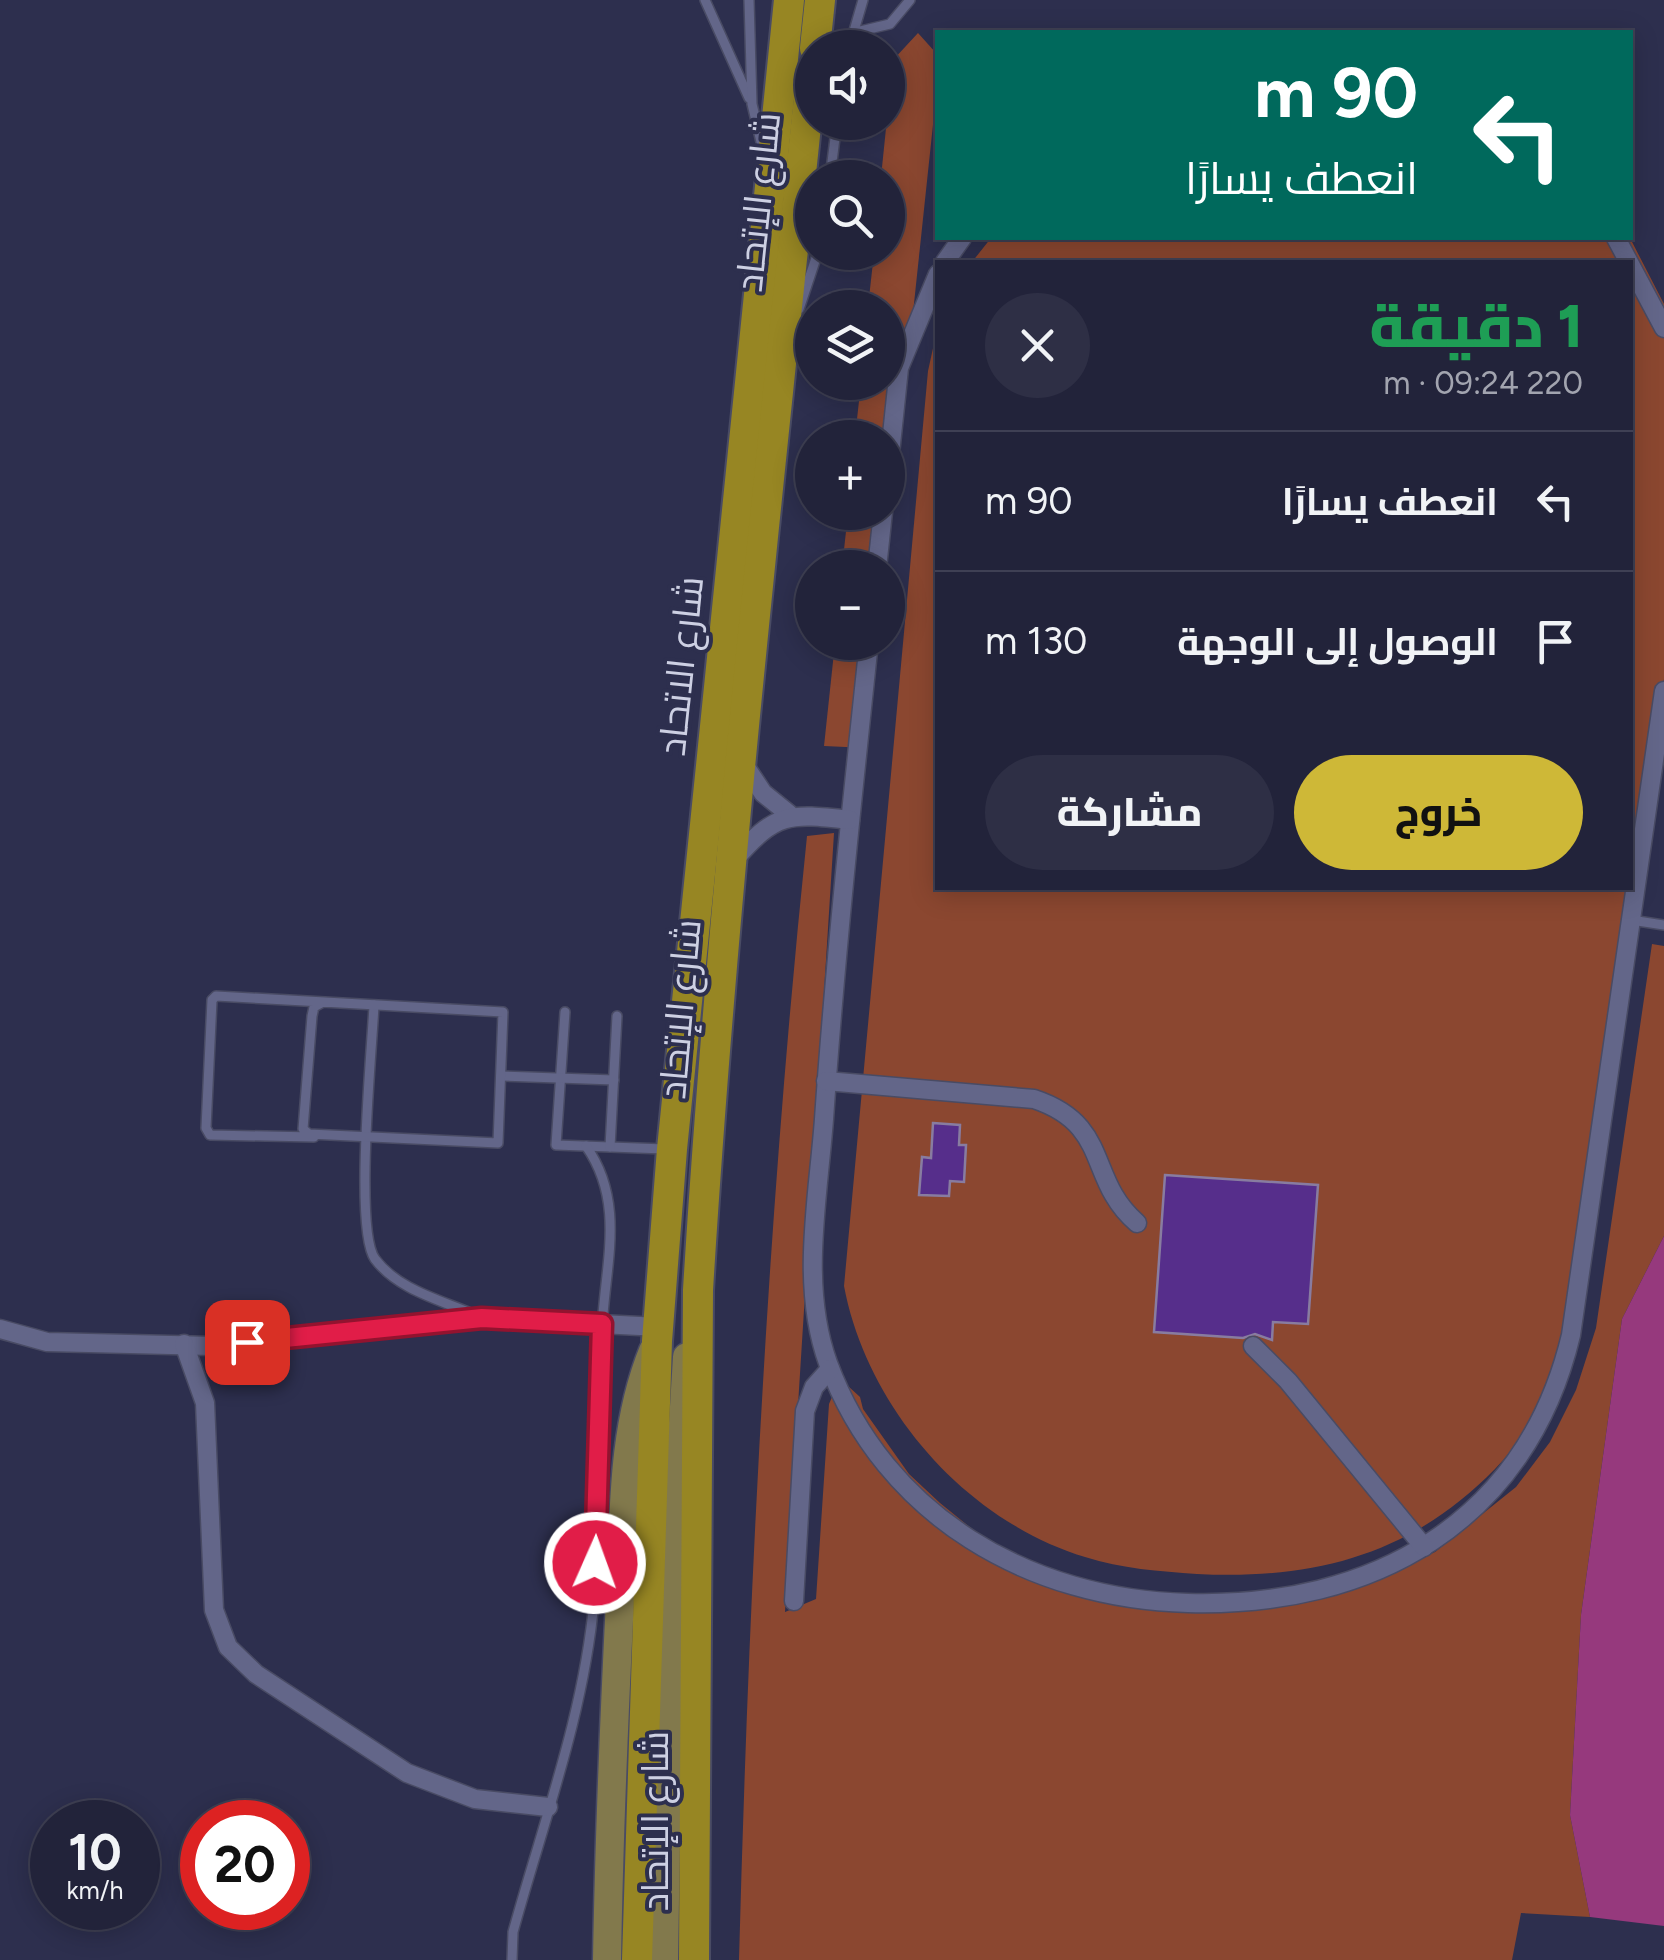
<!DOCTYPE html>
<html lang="ar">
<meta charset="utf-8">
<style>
body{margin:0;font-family:Figtree,Cairo,sans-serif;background:#2e2f45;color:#f1f3f6;direction:rtl;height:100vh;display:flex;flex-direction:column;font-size:38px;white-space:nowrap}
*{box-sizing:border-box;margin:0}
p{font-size:32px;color:#a2a4af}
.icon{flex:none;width:55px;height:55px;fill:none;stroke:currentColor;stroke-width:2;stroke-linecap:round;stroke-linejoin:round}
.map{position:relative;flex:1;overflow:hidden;direction:ltr}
.panel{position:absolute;left:935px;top:260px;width:698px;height:630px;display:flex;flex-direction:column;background:#22233a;border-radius:0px;box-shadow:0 5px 25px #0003,0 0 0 2px #3f4054;direction:rtl}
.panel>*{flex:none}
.hud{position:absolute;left:935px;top:30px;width:698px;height:210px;border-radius:0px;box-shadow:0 5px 25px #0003,0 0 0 2px #3f4054;direction:rtl;background:#00695c;color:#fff;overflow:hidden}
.fabs{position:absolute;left:795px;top:30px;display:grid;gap:20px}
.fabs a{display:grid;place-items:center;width:110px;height:110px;border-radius:50%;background:#22233a;box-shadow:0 5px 25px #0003,0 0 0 2px #3f4054;font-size:50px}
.speed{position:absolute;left:30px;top:1800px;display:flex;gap:20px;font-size:50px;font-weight:700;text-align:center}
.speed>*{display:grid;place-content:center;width:130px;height:130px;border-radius:50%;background:#22233a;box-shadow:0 5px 25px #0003,0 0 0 2px #3f4054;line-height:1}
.speed small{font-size:25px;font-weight:400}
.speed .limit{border:15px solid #d22;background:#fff;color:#111}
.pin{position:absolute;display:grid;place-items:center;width:85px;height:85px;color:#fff;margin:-42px;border-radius:20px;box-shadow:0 5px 15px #0006}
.me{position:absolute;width:110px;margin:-55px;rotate:2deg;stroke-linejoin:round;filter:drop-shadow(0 0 8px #0008)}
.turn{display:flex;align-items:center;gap:35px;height:210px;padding:0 50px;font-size:45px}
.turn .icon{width:130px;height:130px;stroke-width:2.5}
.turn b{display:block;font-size:70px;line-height:85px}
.round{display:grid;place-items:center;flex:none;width:105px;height:105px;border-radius:52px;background:#2e2f45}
.summary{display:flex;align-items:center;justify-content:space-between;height:170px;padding:0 50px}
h1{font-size:60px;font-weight:800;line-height:75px;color:#1e9e55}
.button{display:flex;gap:20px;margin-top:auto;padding:20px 50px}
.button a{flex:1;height:115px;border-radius:60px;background:#ceb837;color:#111;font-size:40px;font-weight:800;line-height:115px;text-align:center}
.button a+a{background:#2e2f45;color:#f1f3f6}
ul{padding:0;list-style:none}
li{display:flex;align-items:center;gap:30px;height:140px;padding:0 50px;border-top:2px solid #3f4054}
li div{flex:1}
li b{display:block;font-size:38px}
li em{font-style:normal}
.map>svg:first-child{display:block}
</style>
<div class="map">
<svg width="1664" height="1960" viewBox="0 0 1664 1960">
<rect width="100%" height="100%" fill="#2d2f4e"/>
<g fill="#8b4730">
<polygon points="918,33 936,53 937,87 886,567 842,568 848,513 888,512 888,438 855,437 861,383 888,382 888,308 868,307 874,253 888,252 888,178 881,177 893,60"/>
<path d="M991 238H1630L1664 304V679L1570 1322C1553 1373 1534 1430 1495 1469 1411 1555 1314 1580 1197 1574 1159 1571 1122 1569 1085 1557 966 1521 867 1408 844 1286L928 371 937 330 938 888H1630V262H972Z"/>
<polygon points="835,643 878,643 867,748 824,746"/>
<path d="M834 833 785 1612 816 1599 829 1404 835 1390 848 1386 860 1397 863 1409 909 1474 940 1503 998 1550 1075 1583 1241 1603 1373 1580 1435 1552 1516 1487 1550 1442 1576 1390 1596 1328 1652 944 1664 946V1236L1622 1319 1581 1615 1570 1815 1590 1917 1521 1913 1512 1960H739C749 1584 768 1210 807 836Z"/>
</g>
<polygon fill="#96397d" points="1664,1236 1664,1926 1590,1917 1570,1815 1581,1615 1622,1319"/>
<g fill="#562e8b" stroke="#887ca0" stroke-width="2.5">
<polygon points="933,1123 960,1125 959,1145 966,1145 964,1182 950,1181 949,1196 919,1195 922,1157 931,1158"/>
<polygon points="1165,1175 1318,1185 1308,1324 1273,1322 1272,1340 1255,1334 1243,1338 1154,1332"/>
</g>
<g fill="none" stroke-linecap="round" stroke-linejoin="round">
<g stroke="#494b64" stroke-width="12">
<g id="lane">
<polyline points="705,0 749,98"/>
<polyline points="749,0 752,104 762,146"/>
<polyline points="852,33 890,24 910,0"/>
<polyline points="849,48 863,0"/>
<polyline points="830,178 837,122"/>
<polyline points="799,309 818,252"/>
<polyline points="1631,920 1664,925"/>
<path d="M374 1005C372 1049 354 1230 375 1259 398 1290 441 1300 475 1315"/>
<polyline points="565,1012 556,1145 665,1149"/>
<polyline points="501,1076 614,1080"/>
<polyline points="314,1137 210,1135 206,1128 212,1000 216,996 503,1012 498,1143 309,1134 303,1129 312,1016 314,1007 323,1002"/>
<polyline points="610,1147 617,1016"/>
<path d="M512 1960 513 1932C543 1823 584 1714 594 1601 602 1511 599 1419 602 1329 605 1264 626 1203 586 1146"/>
</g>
</g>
<g stroke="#494b64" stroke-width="21">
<g id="street">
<polyline points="1616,238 1664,328"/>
<polyline points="945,262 962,238"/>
<polyline points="888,473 899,368 938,274"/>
<polyline points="877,568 883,512"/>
<path d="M869 642C852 801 835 960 824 1119 818 1200 800 1285 828 1363 885 1517 1030 1599 1188 1603 1372 1608 1526 1523 1571 1335L1664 691"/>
<polyline points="743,763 763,793 789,814"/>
<path d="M734 860C776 812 788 813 850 820"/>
<path d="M826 1081 1034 1099C1112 1125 1086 1179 1137 1223"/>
<polyline points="0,1329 47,1342 212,1346 482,1318 659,1327"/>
<polyline points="184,1344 205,1403 214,1610 228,1647 256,1674 407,1773 475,1799 548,1807"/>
<polyline points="1253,1346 1288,1381 1424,1547"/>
<polyline points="794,1601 805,1411 814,1387 830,1369"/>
</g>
</g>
<g stroke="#494b64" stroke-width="31">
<g id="primary">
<path d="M607 1960C609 1840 614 1720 620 1600 624 1517 621 1430 653 1351"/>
<polyline points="664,1960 669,1656 687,1357"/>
</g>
</g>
<g stroke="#494b64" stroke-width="34">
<g id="highway">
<polyline points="815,48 820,0"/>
<polyline points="637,1960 657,1341 672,1149 789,0"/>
<path d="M694 1960 698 1290C723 882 770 474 812 68"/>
</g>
</g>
<use href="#lane" stroke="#636689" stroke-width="9"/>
<use href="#street" stroke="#636689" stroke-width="18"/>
<use href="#primary" stroke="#82794c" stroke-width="28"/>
<use href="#highway" stroke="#978623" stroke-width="30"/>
</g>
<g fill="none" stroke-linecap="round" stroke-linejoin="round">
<g stroke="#92132f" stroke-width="25">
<polyline id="route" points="247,1342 482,1318 602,1324 595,1563"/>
</g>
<use href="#route" stroke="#e11d48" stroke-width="18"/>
</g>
<g text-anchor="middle" stroke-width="8" stroke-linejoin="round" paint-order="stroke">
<g font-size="38" fill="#cdd0e3" stroke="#2d2f4e">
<text transform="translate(758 202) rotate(-84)" y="13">شارع الإتحاد</text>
<text transform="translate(681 666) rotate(-84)" y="13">شارع الاتحاد</text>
<text transform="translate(680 1009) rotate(-85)" y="13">شارع الإتحاد</text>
<text transform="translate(655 1821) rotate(-90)" y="13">شارع الإتحاد</text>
</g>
</g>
</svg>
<div class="fabs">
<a><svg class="icon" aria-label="sound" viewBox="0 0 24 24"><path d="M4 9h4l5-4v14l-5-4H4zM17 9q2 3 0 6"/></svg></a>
<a><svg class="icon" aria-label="search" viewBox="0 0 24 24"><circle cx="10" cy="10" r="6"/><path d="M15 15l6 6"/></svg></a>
<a><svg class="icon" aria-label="layers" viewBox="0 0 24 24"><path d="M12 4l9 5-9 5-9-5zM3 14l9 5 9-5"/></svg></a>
<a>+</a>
<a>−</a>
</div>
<div class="speed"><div>10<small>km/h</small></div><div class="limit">20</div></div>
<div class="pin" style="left:247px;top:1342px;background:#d93025"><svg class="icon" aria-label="arrive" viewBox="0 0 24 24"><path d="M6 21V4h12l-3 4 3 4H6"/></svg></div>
<svg class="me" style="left:595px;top:1563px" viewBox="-20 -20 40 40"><circle r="17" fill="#e11d48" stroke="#fff" stroke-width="3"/><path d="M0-11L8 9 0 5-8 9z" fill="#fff"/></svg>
<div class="hud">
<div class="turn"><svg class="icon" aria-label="left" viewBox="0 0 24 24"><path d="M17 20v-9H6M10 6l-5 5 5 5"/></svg><div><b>90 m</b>انعطف يسارًا</div></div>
</div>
<section class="panel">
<div class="summary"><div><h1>1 دقيقة</h1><p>220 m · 09:24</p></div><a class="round"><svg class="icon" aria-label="close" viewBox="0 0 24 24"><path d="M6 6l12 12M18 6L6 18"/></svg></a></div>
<ul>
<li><svg class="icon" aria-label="left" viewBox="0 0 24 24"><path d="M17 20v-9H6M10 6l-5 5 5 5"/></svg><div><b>انعطف يسارًا</b></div><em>90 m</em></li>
<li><svg class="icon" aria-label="arrive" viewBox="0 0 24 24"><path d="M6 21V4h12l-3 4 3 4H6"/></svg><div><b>الوصول إلى الوجهة</b></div><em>130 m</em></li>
</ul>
<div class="button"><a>خروج</a><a>مشاركة</a></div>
</section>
</div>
